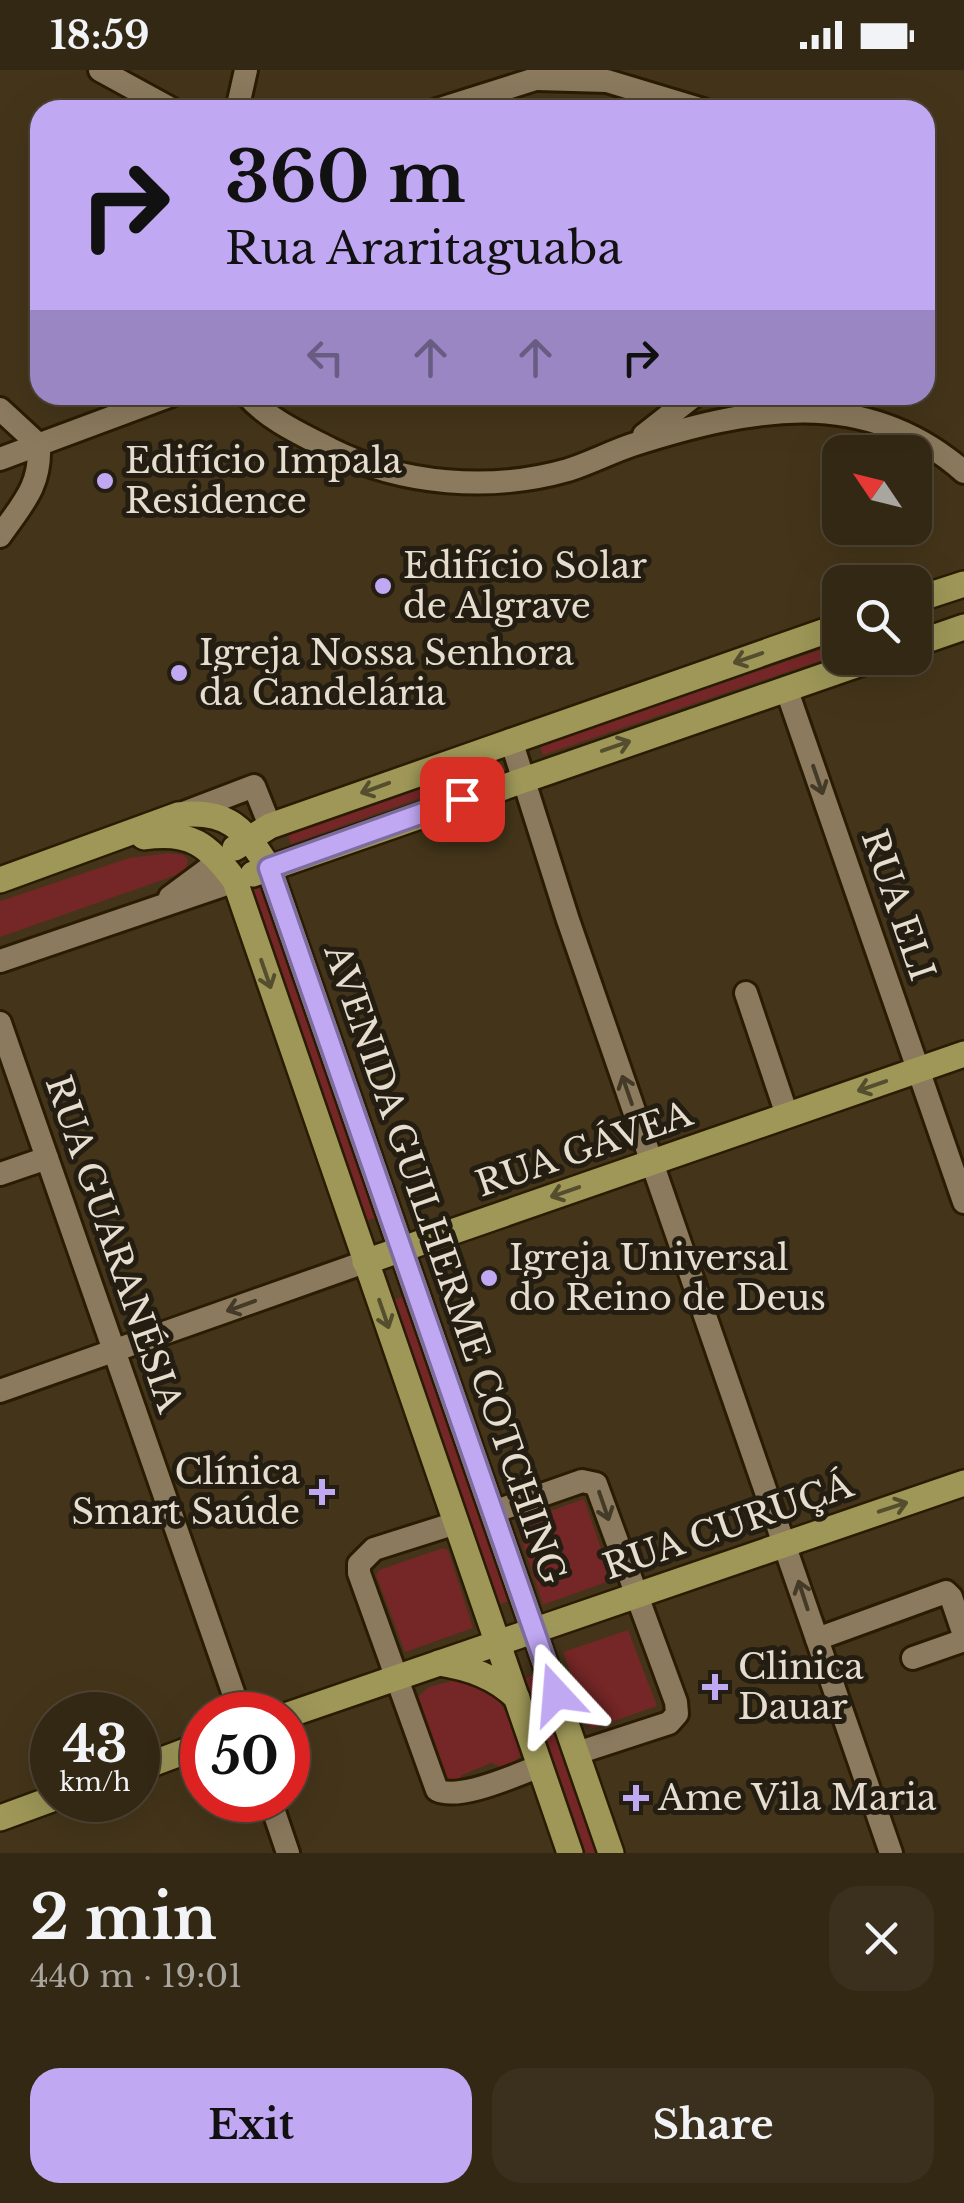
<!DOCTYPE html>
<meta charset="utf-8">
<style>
body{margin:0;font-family:"Libre Baskerville",serif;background:#3b301d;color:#f1f3f6;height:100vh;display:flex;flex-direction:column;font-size:38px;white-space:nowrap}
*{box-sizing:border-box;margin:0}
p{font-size:32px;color:#a9a6a0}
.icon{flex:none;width:55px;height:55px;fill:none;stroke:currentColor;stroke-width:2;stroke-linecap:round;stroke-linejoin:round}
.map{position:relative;height:1783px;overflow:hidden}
.sheet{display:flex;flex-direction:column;background:#332814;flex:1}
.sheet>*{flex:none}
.hud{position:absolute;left:30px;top:30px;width:905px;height:305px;border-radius:30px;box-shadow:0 10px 40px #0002,0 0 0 2px #4e4434;background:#c1a8f3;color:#111;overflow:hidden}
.needle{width:65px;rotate:305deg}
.buttons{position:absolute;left:822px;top:365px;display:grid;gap:20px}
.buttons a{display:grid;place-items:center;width:110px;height:110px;border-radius:20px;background:#332814;box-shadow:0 10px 40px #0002,0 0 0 2px #4e4434;font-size:50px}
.speed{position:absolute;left:30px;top:1622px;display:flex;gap:20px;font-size:50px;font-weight:700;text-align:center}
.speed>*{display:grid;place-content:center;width:130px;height:130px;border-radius:50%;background:#332814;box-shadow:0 10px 40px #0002,0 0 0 2px #4e4434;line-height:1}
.speed small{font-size:25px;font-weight:400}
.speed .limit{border:15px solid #d22;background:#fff;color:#111}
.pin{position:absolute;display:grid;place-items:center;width:85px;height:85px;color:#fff;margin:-42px;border-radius:20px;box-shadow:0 5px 15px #0006}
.me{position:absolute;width:110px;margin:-55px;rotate:341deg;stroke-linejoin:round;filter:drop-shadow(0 0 8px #0008)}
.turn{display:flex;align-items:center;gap:35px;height:210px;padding:0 30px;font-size:45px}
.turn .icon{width:130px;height:130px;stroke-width:2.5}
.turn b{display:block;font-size:70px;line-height:85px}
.lanes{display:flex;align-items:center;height:95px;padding:0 30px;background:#0003;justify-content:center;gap:50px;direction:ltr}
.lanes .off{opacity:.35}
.round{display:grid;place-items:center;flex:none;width:105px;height:105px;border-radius:30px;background:#3b301d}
.summary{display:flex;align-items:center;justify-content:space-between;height:170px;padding:0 30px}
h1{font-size:60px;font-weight:800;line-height:75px}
.primary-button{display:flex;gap:20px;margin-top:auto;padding:20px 30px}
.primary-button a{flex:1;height:115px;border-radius:30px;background:#c1a8f3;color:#111;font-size:40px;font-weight:800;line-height:115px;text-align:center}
.primary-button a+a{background:#3b301d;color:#f1f3f6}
.status{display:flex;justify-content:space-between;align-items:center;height:70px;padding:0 50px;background:#332814;direction:ltr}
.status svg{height:28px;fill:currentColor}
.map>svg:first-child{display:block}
</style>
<div class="status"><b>18:59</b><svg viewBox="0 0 49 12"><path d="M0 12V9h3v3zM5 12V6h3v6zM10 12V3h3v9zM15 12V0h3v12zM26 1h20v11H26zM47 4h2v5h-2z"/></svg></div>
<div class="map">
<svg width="964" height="1783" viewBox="0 0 964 1783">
<rect width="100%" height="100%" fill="#44351a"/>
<g fill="#752626">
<polygon points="840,573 840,584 543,685 540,676"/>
<polygon points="491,693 494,702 291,774 288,765"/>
<polygon points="168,783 183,785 188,790 185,802 0,867 0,831 129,788"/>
<polygon points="262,817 375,1148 366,1151 253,820"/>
<polygon points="402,1227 509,1531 500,1534 393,1230"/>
<polygon points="584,1429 612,1510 543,1535 516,1453"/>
<polygon points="443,1478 448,1480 473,1558 405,1582 376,1505 379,1500"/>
<polygon points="628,1560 657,1636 590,1659 563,1582"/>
<polygon points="534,1605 596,1783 586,1783 525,1608"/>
<path d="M455 1610C501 1610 510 1649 521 1685L507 1699 491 1693 462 1705 455 1717 444 1715 413 1631 429 1617Z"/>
</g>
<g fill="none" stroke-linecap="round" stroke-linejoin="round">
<g stroke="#2a1c02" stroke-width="28">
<g id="minor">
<polyline points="100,0 173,40"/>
<polyline points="537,9 607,11 703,40"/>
<polyline points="237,40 246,0"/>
<polyline points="437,40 548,5"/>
<path d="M247 325C267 349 303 365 330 379 402 415 491 422 568 400 590 393 611 382 632 375 748 338 864 314 964 402"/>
<path d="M0 339 39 375C41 416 23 433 0 466"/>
<polyline points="644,365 695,325"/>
<polyline points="0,389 172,325"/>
<polyline points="786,618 964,1132"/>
<polyline points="511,670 568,850 891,1783"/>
<polyline points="186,742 254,716 270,756"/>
<polyline points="170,827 220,790"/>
<polyline points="0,891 235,811"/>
<polyline points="746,923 787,1045"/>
<polyline points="0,953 241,1645"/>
<polyline points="0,1104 47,1088"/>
<polyline points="0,1321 365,1192"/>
<polyline points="493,1442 582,1411 596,1414 676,1632 677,1644 669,1653 577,1683"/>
<path d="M456 1453 374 1479 359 1494V1503L437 1720C459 1731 516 1705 540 1696"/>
<polyline points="817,1569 946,1522 951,1527 964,1565"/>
<polyline points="913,1588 964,1570"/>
<polyline points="270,1730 288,1783"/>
</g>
</g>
<g stroke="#2a1c02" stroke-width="30">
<g id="major">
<polyline points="915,530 964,514"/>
<polyline points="915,574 964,557"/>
<path d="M144 767C190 760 209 775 235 811L570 1783"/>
<polyline points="235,778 270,756 840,556"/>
<polyline points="253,804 876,588"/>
<path d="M0 810 178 745C227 739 244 758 269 798L611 1783"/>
<polyline points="365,1192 964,984"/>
<path d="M439 1593C469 1598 495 1606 517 1628"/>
<polyline points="288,1645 964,1413"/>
<polyline points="138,1699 202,1675"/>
<polyline points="0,1748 52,1729"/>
</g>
</g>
<use href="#minor" stroke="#8b7a5d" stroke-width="22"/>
<use href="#major" stroke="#9e9758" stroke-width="25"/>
</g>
<defs><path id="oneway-shaft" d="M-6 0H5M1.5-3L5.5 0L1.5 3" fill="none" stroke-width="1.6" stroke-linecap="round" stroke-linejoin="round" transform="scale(2.5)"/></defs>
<g stroke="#554e2e">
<use href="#oneway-shaft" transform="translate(748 588) rotate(161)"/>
<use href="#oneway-shaft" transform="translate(616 676) rotate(-19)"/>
<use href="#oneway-shaft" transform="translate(375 718) rotate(160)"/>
<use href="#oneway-shaft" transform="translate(266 904) rotate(71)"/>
<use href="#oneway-shaft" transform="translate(872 1016) rotate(161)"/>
<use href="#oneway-shaft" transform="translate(565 1122) rotate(161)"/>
<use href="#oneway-shaft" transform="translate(384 1244) rotate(71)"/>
<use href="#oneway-shaft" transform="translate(893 1437) rotate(-18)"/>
</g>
<g stroke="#433a28">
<use href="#oneway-shaft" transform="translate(818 710) rotate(71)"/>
<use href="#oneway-shaft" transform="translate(627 1020) rotate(-109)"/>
<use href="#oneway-shaft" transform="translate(241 1236) rotate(160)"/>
<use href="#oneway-shaft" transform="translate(604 1436) rotate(71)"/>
<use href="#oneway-shaft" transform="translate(803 1525) rotate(-108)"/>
</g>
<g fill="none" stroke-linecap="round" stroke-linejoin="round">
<g stroke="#7d6d9e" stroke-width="25">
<polyline id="route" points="462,729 269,798 556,1624"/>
</g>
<use href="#route" stroke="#c1a8f3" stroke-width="18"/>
</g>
<g fill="#c1a8f3" stroke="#241e12" stroke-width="4">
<circle cx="105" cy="411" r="10"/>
<circle cx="383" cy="516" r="10"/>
<circle cx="179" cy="603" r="10"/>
<circle cx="489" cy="1208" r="10"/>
<path d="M317 1407h10v10h10v10h-10v10h-10v-10h-10v-10h10z"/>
<path d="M710 1602h10v10h10v10h-10v10h-10v-10h-10v-10h10z"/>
<path d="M631 1713h10v10h10v10h-10v10h-10v-10h-10v-10h10z"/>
</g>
<g text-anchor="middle" stroke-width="10" stroke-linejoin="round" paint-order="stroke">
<g font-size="35" fill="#e6ddce" stroke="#241e12" text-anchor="start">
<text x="125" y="403">Edifício Impala<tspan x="125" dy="40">Residence</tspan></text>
<text x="403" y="508">Edifício Solar<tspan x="403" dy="40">de Algrave</tspan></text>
<text x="199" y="595">Igreja Nossa Senhora<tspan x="199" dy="40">da Candelária</tspan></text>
<text x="509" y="1200">Igreja Universal<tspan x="509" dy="40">do Reino de Deus</tspan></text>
<text x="300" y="1414" text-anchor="end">Clínica<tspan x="300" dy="40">Smart Saúde</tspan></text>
<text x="738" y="1609">Clinica<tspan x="738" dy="40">Dauar</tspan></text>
<text x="658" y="1740">Ame Vila Maria</text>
</g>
<g font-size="35" fill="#e6ddce" stroke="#241e12">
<text transform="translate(898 835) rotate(71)" y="12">RUA ELI</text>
<text transform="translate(584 1079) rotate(-19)" y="12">RUA GÁVEA</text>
<text transform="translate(114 1174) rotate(71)" y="12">RUA GUARANÉSIA</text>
<text transform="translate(445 1194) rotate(71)" y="12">AVENIDA GUILHERME COTCHING</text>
<text transform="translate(728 1456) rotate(-19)" y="12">RUA CURUÇÁ</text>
</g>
</g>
</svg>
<div class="buttons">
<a><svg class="needle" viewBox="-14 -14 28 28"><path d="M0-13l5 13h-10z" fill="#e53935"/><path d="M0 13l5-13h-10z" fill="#a9a6a0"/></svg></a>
<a><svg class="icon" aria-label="search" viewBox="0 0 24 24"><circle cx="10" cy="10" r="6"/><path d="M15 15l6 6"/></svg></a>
</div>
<div class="speed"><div>43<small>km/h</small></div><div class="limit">50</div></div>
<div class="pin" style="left:462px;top:729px;background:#d93025"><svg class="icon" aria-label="arrive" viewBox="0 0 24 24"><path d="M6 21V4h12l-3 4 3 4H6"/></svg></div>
<svg class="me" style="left:556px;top:1624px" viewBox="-20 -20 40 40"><path d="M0-17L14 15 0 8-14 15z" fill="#c1a8f3" stroke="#fff" stroke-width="4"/></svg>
<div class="hud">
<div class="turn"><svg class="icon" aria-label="right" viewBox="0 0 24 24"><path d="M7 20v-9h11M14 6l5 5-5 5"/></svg><div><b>360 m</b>Rua Araritaguaba</div></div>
<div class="lanes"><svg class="icon off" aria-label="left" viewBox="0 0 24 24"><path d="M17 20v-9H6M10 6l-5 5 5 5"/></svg><svg class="icon off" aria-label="ahead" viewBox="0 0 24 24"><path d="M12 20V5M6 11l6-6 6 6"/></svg><svg class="icon off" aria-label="ahead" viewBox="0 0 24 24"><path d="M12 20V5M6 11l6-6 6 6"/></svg><svg class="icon" aria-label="right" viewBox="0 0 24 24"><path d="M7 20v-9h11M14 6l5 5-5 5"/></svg></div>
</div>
</div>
<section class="sheet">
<div class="summary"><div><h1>2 min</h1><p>440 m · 19:01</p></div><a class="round"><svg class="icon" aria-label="close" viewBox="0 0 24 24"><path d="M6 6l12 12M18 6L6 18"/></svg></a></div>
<div class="primary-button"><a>Exit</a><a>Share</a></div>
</section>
